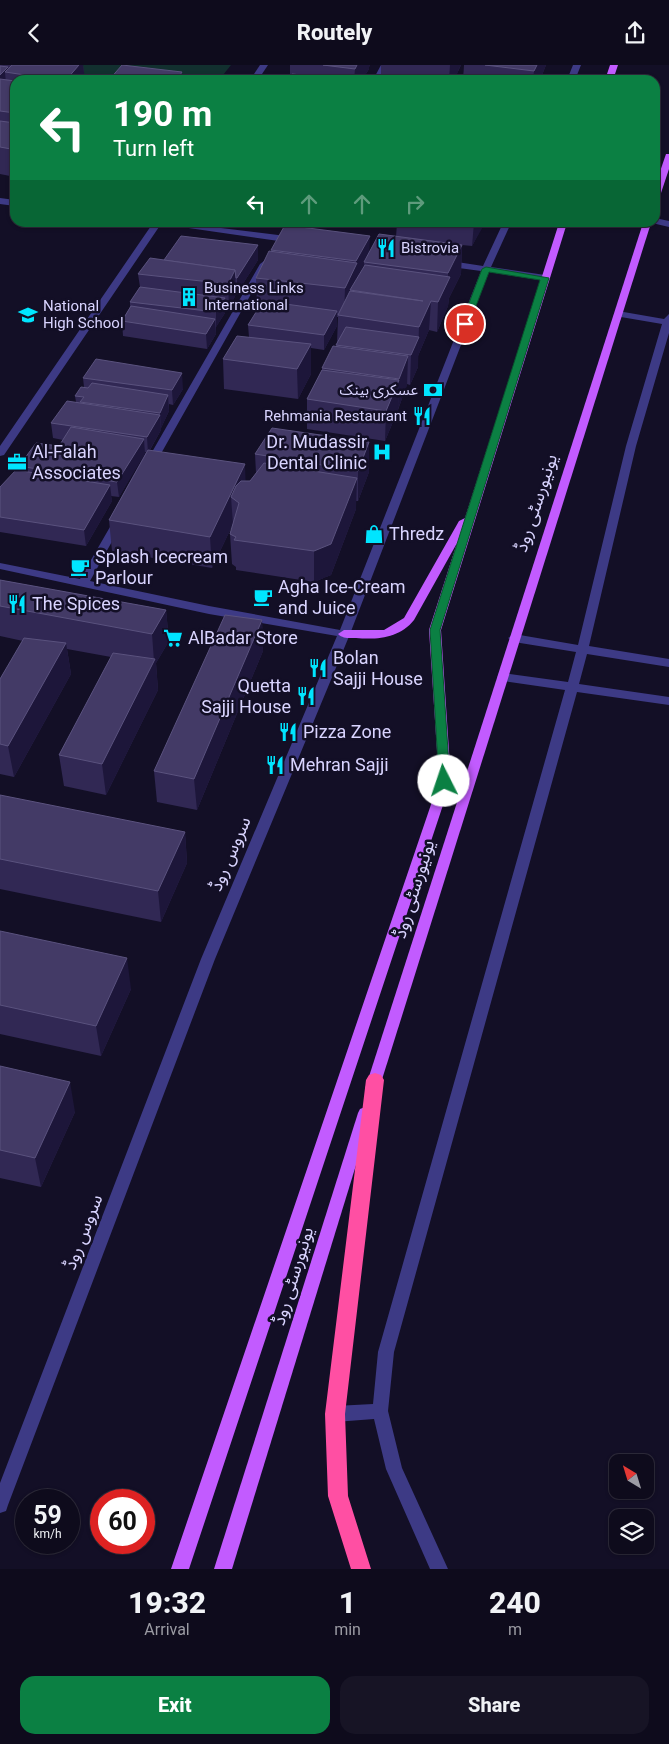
<!DOCTYPE html>
<meta charset="utf-8">
<style>
body{margin:0;font-family:Roboto,"Noto Sans Arabic",sans-serif;background:#171425;color:#f1f3f6;height:100vh;display:flex;flex-direction:column;font-size:19px;white-space:nowrap}
*{box-sizing:border-box;margin:0}
p{font-size:16px;color:#9b9ba3}
.icon{flex:none;width:28px;height:28px;fill:none;stroke:currentColor;stroke-width:2;stroke-linecap:round;stroke-linejoin:round}
.map{position:relative;height:1504px;overflow:hidden}
.panel{display:flex;flex-direction:column;background:#0e0b1c;flex:1}
.panel>*{flex:none}
.top-card{position:absolute;left:10px;top:10px;width:650px;height:152px;border-radius:15px;box-shadow:0 1px 4px #0004,0 0 0 1px #2e2b3b;background:#0b8043;color:#fff;overflow:hidden}
.needle{width:32px;rotate:322deg}
.buttons{position:absolute;left:609px;top:1389px;display:grid;gap:10px}
.buttons a{display:grid;place-items:center;width:45px;height:45px;border-radius:10px;background:#0e0b1c;box-shadow:0 1px 4px #0004,0 0 0 1px #2e2b3b;font-size:25px}
.speed{position:absolute;left:15px;top:1424px;display:flex;gap:10px;font-size:25px;font-weight:700;text-align:center}
.speed>*{display:grid;place-content:center;width:65px;height:65px;border-radius:50%;background:#0e0b1c;box-shadow:0 1px 4px #0004,0 0 0 1px #2e2b3b;line-height:1}
.speed small{font-size:12px;font-weight:400}
.speed .limit{border:8px solid #d22;background:#fff;color:#111}
.pin{position:absolute;display:grid;place-items:center;width:42px;height:42px;color:#fff;margin:-21px;border:2px solid #fff;border-radius:50%;box-shadow:0 1px 5px #0007}
.me{position:absolute;width:55px;margin:-28px;rotate:356deg;stroke-linejoin:round;filter:drop-shadow(0 0 4px #0008)}
.turn{display:flex;align-items:center;gap:18px;height:105px;padding:0 20px;font-size:22px}
.turn .icon{width:65px;height:65px;stroke-width:2.5}
.turn b{display:block;font-size:35px;line-height:42px}
.lanes{display:flex;align-items:center;height:48px;padding:0 20px;background:#0003;justify-content:center;gap:25px;direction:ltr}
.lanes .off{opacity:.35}
.eta{display:flex;justify-content:space-evenly;align-items:center;height:85px;text-align:center}
.eta b{font-size:30px;font-weight:800;line-height:35px}
.action{display:flex;gap:10px;margin-top:auto;padding:10px 20px}
.action a{flex:1;height:58px;border-radius:15px;background:#0b8043;color:#fff;font-size:20px;font-weight:800;line-height:58px;text-align:center}
.action a+a{background:#171425;color:#f1f3f6}
header{display:flex;justify-content:space-between;align-items:center;height:65px;padding:0 20px;background:#0e0b1c;font-size:22px;font-weight:800}
.map>svg:first-child{display:block}
</style>
<header><svg class="icon" aria-label="back" viewBox="0 0 24 24"><path d="M15 5l-7 7 7 7"/></svg>Routely<svg class="icon" aria-label="share" viewBox="0 0 24 24"><path d="M12 15V3M7 8l5-5 5 5M5 13v7h14v-7"/></svg></header>
<div class="map">
<svg width="669" height="1504" viewBox="0 0 669 1504">
<rect width="100%" height="100%" fill="#130f26"/>
<polygon fill="#12302f" points="40,0 231,0 219,15 45,15"/>
<g fill="none" stroke-linecap="round" stroke-linejoin="round">
<g fill="#3d3a85" fill-rule="evenodd">
<polygon points="260,0 268,0 258,15 250,15"/>
<polygon points="381,0 389,0 381,15 373,15"/>
<polygon points="573,0 581,0 575,15 567,15"/>
<polygon points="0,133 15,135 15,141 0,139"/>
<polygon points="655,153 669,156 669,162 652,158 655,158"/>
<polygon points="153,158 180,158 286,171 294,158 302,158 294,173 297,175 293,178 161,159 4,390 0,391 0,381"/>
<polygon points="503,158 511,158 491,202 545,210 550,213 545,216 489,207 350,569 215,894 8,1440 6,1446 0,1448 0,1418 201,894 337,571 209,549 0,504 0,498 80,514 114,455 119,452 124,455 90,516 209,541 340,565 481,206 444,201 440,198 444,195 483,201"/>
<polygon points="264,196 268,199 154,401 153,403 145,403 144,401 260,199"/>
<polygon points="618,246 664,254 669,249 669,268 636,381 589,581 669,594 669,602 587,589 579,619 669,632 669,640 577,627 394,1287 388,1346 402,1403 448,1504 430,1504 386,1404 374,1354 335,1357 329,1354 327,1349 329,1344 335,1341 373,1339 378,1287 565,625 503,616 497,612 503,608 568,617 576,587 514,577 508,573 514,569 578,580 626,381 662,259 615,251 615,247"/>
</g>
<g fill="#c25bff" fill-rule="evenodd">
<polygon points="610,0 618,0 613,15 605,15"/>
<polygon points="666,89 669,89 669,104 659,134 655,137 655,121"/>
<path d="M559 158H567L441 565 451 716 189 1504H171L439 716 429 565 457 478 414 555C400 573 377 575 356 573 350 573 343 574 338 569L344 565H384L404 553 459 456 465 453Z"/>
<polygon points="643,158 651,158 379,1024 377,1028 372,1030 367,1028 365,1024"/>
<polygon points="365,1042 370,1044 372,1048 232,1504 214,1504 358,1048 360,1044"/>
</g>
<polygon fill="#ff4fa3" fill-rule="evenodd" points="375,1008 381,1010 384,1015 345,1349 348,1431 371,1504 351,1504 328,1431 325,1349 366,1015 369,1010"/>
</g>
<g fill="#312854">
<polygon points="0,0 83,0 85,15 15,15 15,112 0,109"/>
<polygon points="290,0 370,0 369,2 369,4 362,15 288,15 290,12"/>
<polygon points="381,0 461,0 454,15 381,15"/>
<polygon points="464,0 546,0 540,15 463,15"/>
<polygon points="397,158 484,158 472,181 462,180 461,209 449,233 448,241 437,267 429,265 418,291 418,302 410,320 407,319 398,345 385,376 307,364 307,334 322,305 322,303 336,281 337,278 338,252 337,252 337,261 324,285 311,283 311,309 298,334 224,324 223,294 249,272 248,260 259,242 257,242 256,213 271,187 271,185 369,187 396,172"/>
<polygon points="164,195 258,195 237,228 236,228 236,229 229,244 225,244 225,248 216,262 216,269 207,284 123,271 122,256 130,242 130,237 140,222 138,209"/>
<polygon points="83,313 183,324 173,340 169,339 169,346 161,363 161,365 150,385 246,416 250,416 256,408 255,389 369,377 369,407 358,436 356,436 356,444 331,510 314,517 236,505 236,502 232,499 230,469 233,459 212,503 112,486 109,455 146,387 145,387 119,432 111,431 112,436 86,481 0,467 0,422 19,406 19,401 59,381 63,375 53,373 51,358 76,337 75,331 84,322"/>
<polygon points="0,515 166,545 169,576 156,598 158,625 106,730 64,721 59,690 111,592 67,584 71,609 14,712 0,709 0,614 23,576 0,571"/>
<polygon points="262,555 263,586 197,745 157,737 154,706"/>
<polygon points="0,730 185,767 187,798 161,857 0,824"/>
<polygon points="0,866 131,924 101,991 0,969"/>
<polygon points="0,1001 75,1047 41,1122 0,1113"/>
</g>
<g fill="#1d163a">
<polygon points="79,0 83,0 85,15 66,15"/>
<polygon points="357,0 370,0 369,2 369,4 362,15 354,15 355,4"/>
<polygon points="450,0 458,0 458,7 454,15 449,15"/>
<polygon points="458,0 461,0 458,6"/>
<polygon points="537,0 546,0 540,15 533,15 534,6"/>
<polygon points="8,2 9,8 5,7 6,19 0,26 0,10"/>
<polygon points="182,7 183,15 177,15"/>
<polygon points="15,79 15,112 11,84"/>
<polygon points="474,158 484,158 484,160 472,181"/>
<polygon points="370,171 369,197 364,197 364,210 350,225 350,242 344,251 345,223 356,200 356,196"/>
<polygon points="258,180 258,195 237,228 237,213"/>
<polygon points="462,180 461,209 449,233 448,241 437,267 438,237 448,216 448,208"/>
<polygon points="235,205 236,229 229,244 228,219"/>
<polygon points="225,233 225,248 216,262 216,247"/>
<polygon points="431,236 429,265 418,291 419,262"/>
<polygon points="337,246 337,261 324,285 324,270"/>
<polygon points="215,254 216,269 207,284 206,269"/>
<polygon points="419,272 418,302 410,320 411,290"/>
<polygon points="311,279 311,309 298,334 297,304"/>
<polygon points="408,291 407,321 398,344 399,314"/>
<polygon points="182,308 183,324 173,340 172,325"/>
<polygon points="399,315 398,345 385,376 386,346"/>
<polygon points="168,330 169,346 161,363 160,348"/>
<polygon points="160,350 161,365 148,388 147,372"/>
<polygon points="144,374 145,389 119,432 117,417"/>
<polygon points="369,377 369,407 358,436 358,406"/>
<polygon points="245,399 246,429 231,432 233,459 212,503 210,472"/>
<polygon points="357,413 356,444 331,510 314,517 314,486"/>
<polygon points="110,420 112,436 86,481 84,465"/>
<polygon points="166,545 169,576 156,598 158,625 106,730 102,699 154,596 152,569"/>
<polygon points="262,555 263,586 197,745 194,714"/>
<polygon points="66,578 71,609 14,712 8,681"/>
<polygon points="185,767 187,798 161,857 158,826"/>
<polygon points="127,893 131,924 101,991 96,961"/>
<polygon points="70,1017 75,1047 41,1122 35,1093"/>
</g>
<g fill="#433a66" stroke="#5a527e">
<polygon points="12,0 79,0 66,15 59,15 5,7"/>
<polygon points="122,0 182,7 177,15 109,15"/>
<polygon points="323,0 357,0 355,4"/>
<polygon points="485,0 537,0 534,6"/>
<polygon points="0,1 8,2 0,10"/>
<polygon points="292,9 348,15 288,15"/>
<polygon points="0,14 15,16 15,48 0,46"/>
<polygon points="0,56 15,58 15,79 11,84 0,82"/>
<polygon points="285,160 370,171 356,196 271,185"/>
<polygon points="379,169 462,180 448,208 364,197"/>
<polygon points="181,171 258,180 237,213 236,213 235,205 164,195"/>
<polygon points="269,186 357,198 345,223 256,213"/>
<polygon points="150,193 235,205 228,219 138,209"/>
<polygon points="365,200 450,212 438,237 431,236 419,262 338,250 350,226 423,236 350,225"/>
<polygon points="140,222 225,233 216,247 130,237"/>
<polygon points="263,236 337,246 324,270 248,260"/>
<polygon points="131,241 215,254 206,269 122,256"/>
<polygon points="346,262 419,272 411,290 336,280"/>
<polygon points="237,271 311,279 297,304 223,294"/>
<polygon points="333,281 408,291 399,314 322,303"/>
<polygon points="96,294 182,308 172,325 83,313"/>
<polygon points="322,305 399,315 386,346 307,334"/>
<polygon points="92,318 168,330 160,348 80,337 84,332 75,331 81,322 88,323"/>
<polygon points="67,336 160,350 147,372 51,358"/>
<polygon points="71,362 144,374 117,417 19,401 36,378 59,381"/>
<polygon points="272,363 369,377 358,406 255,389"/>
<polygon points="148,385 245,399 210,472 109,455"/>
<polygon points="264,398 357,413 331,479 314,486 234,475 236,472 230,469 239,438 231,432 236,421 241,416 250,416"/>
<polygon points="16,405 110,420 84,465 0,452 0,422"/>
<polygon points="0,515 166,545 152,569 0,541"/>
<polygon points="225,550 262,555 194,714 154,706"/>
<polygon points="24,573 66,578 8,681 0,679 0,614"/>
<polygon points="113,588 155,594 102,699 59,690"/>
<polygon points="0,730 185,767 158,826 0,794"/>
<polygon points="0,866 127,893 96,961 0,940"/>
<polygon points="0,1001 70,1017 35,1093 0,1085"/>
</g>
<polygon fill="#0b8043" stroke="#07532c" points="486,202 549,213 440,565 450,716 444,720 439,716 430,565 540,215 489,207 469,259 462,261 461,259 482,204"/>
<defs>
<g id="restaurant-bare" transform="scale(1.5)"><path d="M-5-6h1v4h1v-4h1v4h1v-4h1v5L-1.5 .5V6h-2V.5L-5-1ZM5-6V6H3V1.5H1.5Q1.5-4 5-6Z" fill="#00e5ff" stroke="#130f26" stroke-width="2.5" paint-order="stroke"/></g>
<g id="building-bare" transform="scale(1.5)"><path d="M-4-6H4V6H1V3H-1V6H-4ZM-2.5-4.3h1.7v1.8h-1.7ZM.8-4.3h1.7v1.8H.8ZM-2.5-1h1.7V.8h-1.7ZM.8-1h1.7V.8H.8Z" fill="#00e5ff" stroke="#130f26" stroke-width="2.5" paint-order="stroke"/></g>
<g id="school-bare" transform="scale(1.5)"><path d="M0-5L7-2L0 1L-7-2ZM-4 1L0 2.5L4 1V4Q0 6-4 4Z" fill="#00e5ff" stroke="#130f26" stroke-width="2.5" paint-order="stroke"/></g>
<g id="bank-bare" transform="scale(1.5)"><path d="M-6-4H6V4H-6ZM0-2.3a2.3 2.3 0 1 0 0 4.6a2.3 2.3 0 1 0 0-4.6Z" fill="#00e5ff" stroke="#130f26" stroke-width="2.5" paint-order="stroke"/></g>
<g id="hospital-bare" transform="scale(1.5)"><path d="M-5-5h3v3.5h4V-5h3V5h-3V1.5h-4V5h-3Z" fill="#00e5ff" stroke="#130f26" stroke-width="2.5" paint-order="stroke"/></g>
<g id="office-bare" transform="scale(1.5)"><path d="M-6-3h4V-5.5h4V-3h4V5H-6ZM-1-4.5V-3h2v-1.5ZM-6 0V1H6V0Z" fill="#00e5ff" stroke="#130f26" stroke-width="2.5" paint-order="stroke"/></g>
<g id="shop-bare" transform="scale(1.5)"><path d="M-5-2.5h2.3a2.7 3.5 0 0 1 5.4 0H5L5.5 6h-11ZM-1.5-2.5h3a1.5 2.3 0 0 0-3 0Z" fill="#00e5ff" stroke="#130f26" stroke-width="2.5" paint-order="stroke"/></g>
<g id="cafe-bare" transform="scale(1.5)"><path d="M-5.5-4.5H6V0H3Q3 3.5 0 3.5H-2.5Q-5.5 3.5-5.5 0ZM3-3.2v2h1.7v-2ZM-6 4.5H4V6H-6Z" fill="#00e5ff" stroke="#130f26" stroke-width="2.5" paint-order="stroke"/></g>
<g id="supermarket-bare" transform="scale(1.5)"><path d="M-6-5.5h2.5l.6 2H6L4.5 2H-2.5L-4.4-4H-6ZM-1.5 3.2a1.3 1.3 0 1 0 .1 0ZM3 3.2a1.3 1.3 0 1 0 .1 0Z" fill="#00e5ff" stroke="#130f26" stroke-width="2.5" paint-order="stroke"/></g>
</defs>
<g fill-rule="evenodd">
<use href="#restaurant-bare" x="386" y="183"/>
<use href="#building-bare" x="189" y="232"/>
<use href="#school-bare" x="28" y="250"/>
<use href="#bank-bare" x="433" y="325"/>
<use href="#restaurant-bare" x="422" y="351"/>
<use href="#hospital-bare" x="382" y="387"/>
<use href="#office-bare" x="17" y="397"/>
<use href="#shop-bare" x="374" y="469"/>
<use href="#cafe-bare" x="80" y="502"/>
<use href="#cafe-bare" x="263" y="532"/>
<use href="#restaurant-bare" x="17" y="539"/>
<use href="#supermarket-bare" x="173" y="573"/>
<use href="#restaurant-bare" x="318" y="603"/>
<use href="#restaurant-bare" x="306" y="631"/>
<use href="#restaurant-bare" x="288" y="667"/>
<use href="#restaurant-bare" x="275" y="700"/>
</g>
<g text-anchor="middle" stroke-width="5" stroke-linejoin="round" paint-order="stroke">
<g font-size="15" fill="#d9d4ff" stroke="#130f26" text-anchor="start">
<text x="401" y="188">Bistrovia</text>
<text x="204" y="228">Business Links<tspan x="204" dy="17">International</tspan></text>
<text x="43" y="246">National<tspan x="43" dy="17">High School</tspan></text>
<text x="418" y="330" text-anchor="end">عسکری بینک</text>
<text x="407" y="356" text-anchor="end">Rehmania Restaurant</text>
</g>
<g font-size="18" fill="#d9d4ff" stroke="#130f26" text-anchor="start">
<text x="367" y="383" text-anchor="end">Dr. Mudassir<tspan x="367" dy="21">Dental Clinic</tspan></text>
<text x="32" y="393">Al-Falah<tspan x="32" dy="21">Associates</tspan></text>
<text x="389" y="475">Thredz</text>
<text x="95" y="498">Splash Icecream<tspan x="95" dy="21">Parlour</tspan></text>
<text x="278" y="528">Agha Ice-Cream<tspan x="278" dy="21">and Juice</tspan></text>
<text x="32" y="545">The Spices</text>
<text x="188" y="579">AlBadar Store</text>
<text x="333" y="599">Bolan<tspan x="333" dy="21">Sajji House</tspan></text>
<text x="291" y="627" text-anchor="end">Quetta<tspan x="291" dy="21">Sajji House</tspan></text>
<text x="303" y="673">Pizza Zone</text>
<text x="290" y="706">Mehran Sajji</text>
</g>
<g font-size="18" fill="#d9d4ff" stroke="#130f26">
<text transform="translate(536 438) rotate(-72)" y="6">یونیورسٹی روڈ</text>
<text transform="translate(230 789) rotate(-67)" y="6">سروس روڈ</text>
<text transform="translate(414 824) rotate(-73)" y="6">یونیورسٹی روڈ</text>
<text transform="translate(83 1167) rotate(-69)" y="6">سروس روڈ</text>
<text transform="translate(293 1211) rotate(-73)" y="6">یونیورسٹی روڈ</text>
</g>
</g>
</svg>
<div class="buttons">
<a><svg class="needle" viewBox="-14 -14 28 28"><path d="M0-13l5 13h-10z" fill="#e53935"/><path d="M0 13l5-13h-10z" fill="#9b9ba3"/></svg></a>
<a><svg class="icon" aria-label="layers" viewBox="0 0 24 24"><path d="M12 4l9 5-9 5-9-5zM3 14l9 5 9-5"/></svg></a>
</div>
<div class="speed"><div>59<small>km/h</small></div><div class="limit">60</div></div>
<div class="pin" style="left:465px;top:259px;background:#d93025"><svg class="icon" aria-label="arrive" viewBox="0 0 24 24"><path d="M6 21V4h12l-3 4 3 4H6"/></svg></div>
<svg class="me" style="left:444px;top:716px" viewBox="-20 -20 40 40"><circle r="19" fill="#fff"/><path d="M0-13L10 11 0 6-10 11z" fill="#0b8043"/></svg>
<div class="top-card">
<div class="turn"><svg class="icon" aria-label="left" viewBox="0 0 24 24"><path d="M17 20v-9H6M10 6l-5 5 5 5"/></svg><div><b>190 m</b>Turn left</div></div>
<div class="lanes"><svg class="icon" aria-label="left" viewBox="0 0 24 24"><path d="M17 20v-9H6M10 6l-5 5 5 5"/></svg><svg class="icon off" aria-label="ahead" viewBox="0 0 24 24"><path d="M12 20V5M6 11l6-6 6 6"/></svg><svg class="icon off" aria-label="ahead" viewBox="0 0 24 24"><path d="M12 20V5M6 11l6-6 6 6"/></svg><svg class="icon off" aria-label="right" viewBox="0 0 24 24"><path d="M7 20v-9h11M14 6l5 5-5 5"/></svg></div>
</div>
</div>
<section class="panel">
<div class="eta">
<div><b>19:32</b><p>Arrival</p></div>
<div><b>1</b><p>min</p></div>
<div><b>240</b><p>m</p></div>
</div>
<div class="action"><a>Exit</a><a>Share</a></div>
</section>
